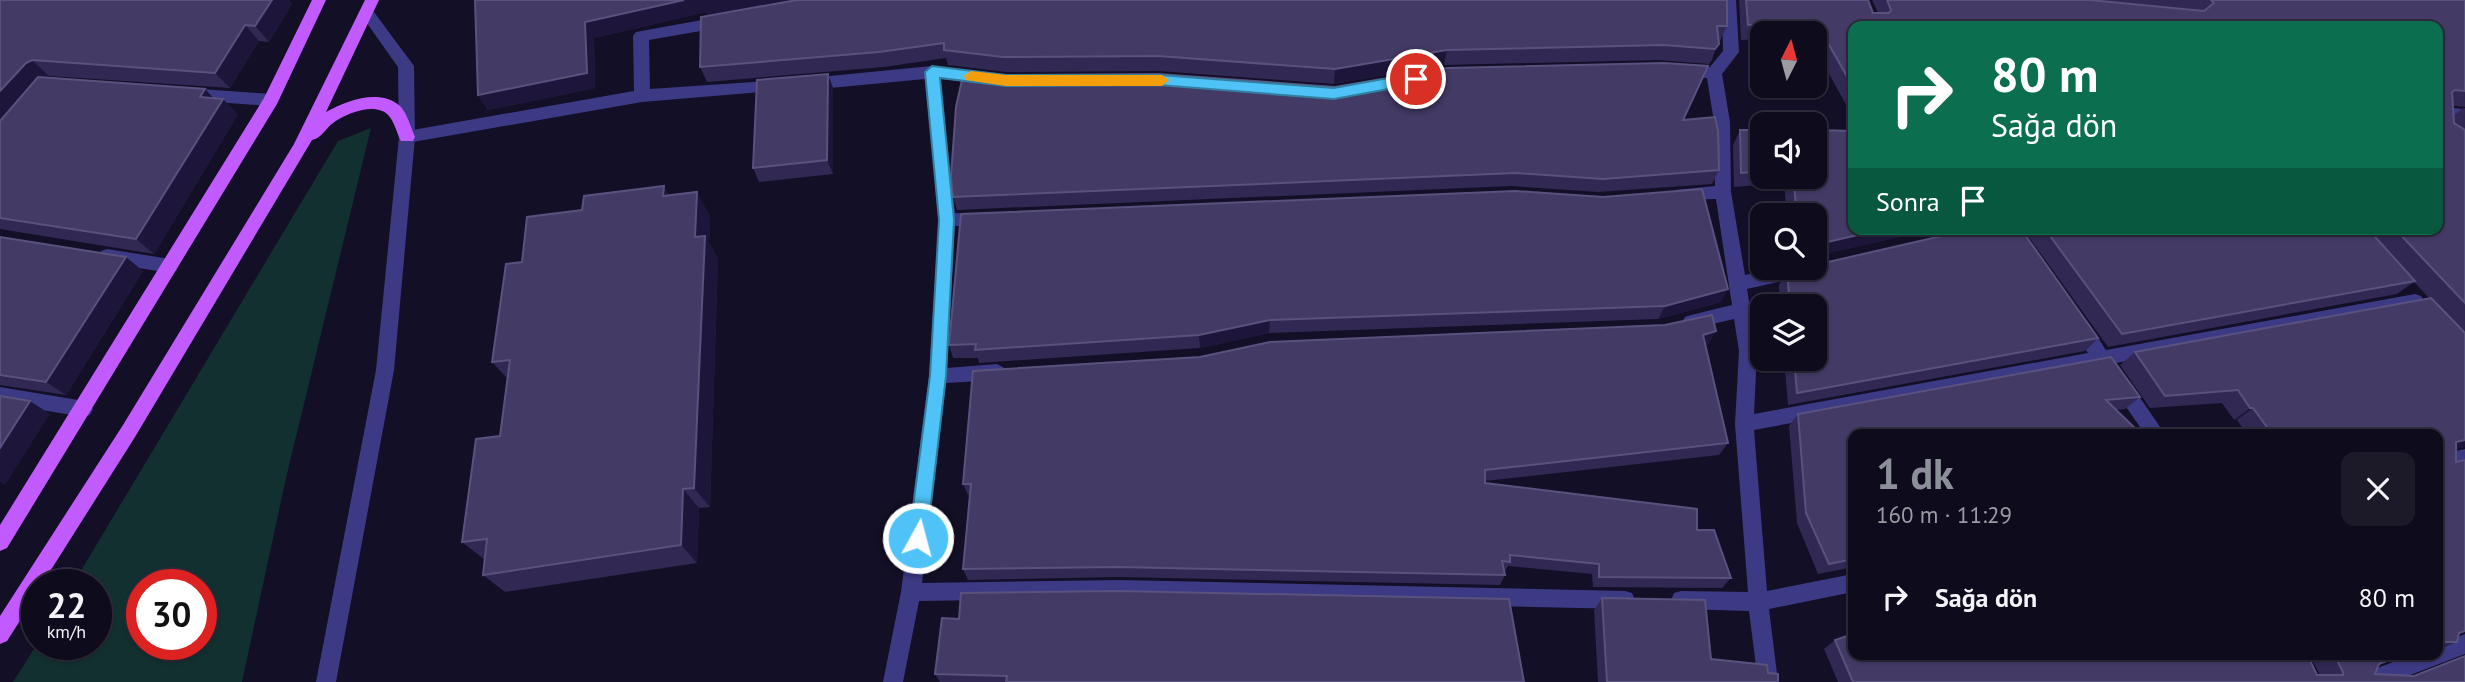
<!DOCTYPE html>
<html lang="tr">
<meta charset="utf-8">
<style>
body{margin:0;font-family:"PT Sans",sans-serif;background:#1c1929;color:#f1f3f6;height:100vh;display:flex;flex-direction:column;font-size:26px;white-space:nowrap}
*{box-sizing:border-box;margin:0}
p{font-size:23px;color:#9b9ba3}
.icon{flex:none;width:38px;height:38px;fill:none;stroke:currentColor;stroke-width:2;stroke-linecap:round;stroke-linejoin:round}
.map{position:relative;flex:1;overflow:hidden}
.sheet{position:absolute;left:1848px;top:429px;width:595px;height:231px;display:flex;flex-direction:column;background:#0e0b1c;border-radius:14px;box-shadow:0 2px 5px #0004,0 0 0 2px #2e2b3b}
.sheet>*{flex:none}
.top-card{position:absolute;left:1848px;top:21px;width:595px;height:214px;border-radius:14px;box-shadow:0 2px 5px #0004,0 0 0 2px #2e2b3b;background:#0b6e4f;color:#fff;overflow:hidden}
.needle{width:46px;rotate:6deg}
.fabs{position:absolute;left:1750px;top:21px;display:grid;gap:14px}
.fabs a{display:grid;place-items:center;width:77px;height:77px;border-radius:14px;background:#0e0b1c;box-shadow:0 2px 5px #0004,0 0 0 2px #2e2b3b;font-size:35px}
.speed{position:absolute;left:21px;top:569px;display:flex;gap:14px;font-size:35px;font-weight:700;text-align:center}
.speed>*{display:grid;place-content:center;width:91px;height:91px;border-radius:50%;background:#0e0b1c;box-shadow:0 2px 5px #0004,0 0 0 2px #2e2b3b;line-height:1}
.speed small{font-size:18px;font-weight:400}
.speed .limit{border:10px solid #d22;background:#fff;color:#111}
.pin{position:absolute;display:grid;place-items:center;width:60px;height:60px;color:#fff;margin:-30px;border:4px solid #fff;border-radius:50%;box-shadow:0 2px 7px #0007}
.me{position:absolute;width:77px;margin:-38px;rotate:7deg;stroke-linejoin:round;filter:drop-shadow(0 0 5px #0008)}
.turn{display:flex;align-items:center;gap:24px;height:147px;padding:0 28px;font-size:32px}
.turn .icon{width:91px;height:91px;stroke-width:2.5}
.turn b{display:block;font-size:49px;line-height:60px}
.then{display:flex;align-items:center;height:66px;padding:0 28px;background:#0003;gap:14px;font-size:26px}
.round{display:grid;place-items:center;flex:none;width:74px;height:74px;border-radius:14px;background:#1c1929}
.head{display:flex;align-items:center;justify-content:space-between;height:119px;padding:0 28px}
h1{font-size:42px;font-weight:700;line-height:52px;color:#8c9099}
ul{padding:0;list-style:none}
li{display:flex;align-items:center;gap:21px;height:98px;padding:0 28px}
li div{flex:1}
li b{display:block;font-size:26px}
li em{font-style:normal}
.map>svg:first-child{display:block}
</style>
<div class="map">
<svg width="2465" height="682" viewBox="0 0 2465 682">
<rect width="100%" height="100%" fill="#130f26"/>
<path fill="#12302f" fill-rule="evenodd" d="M371 128 286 478 242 682H13L37 644H96V584H73L338 141ZM201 584V644H142V584Z"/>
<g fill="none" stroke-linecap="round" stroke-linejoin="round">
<g fill="#3d3a85" fill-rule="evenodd">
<path d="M1722 0H1736L1739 52 1722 74 1730 122 1731 192 1745 275 1778 268H1815V263L1817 268 1815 273 1809 275 1747 289 1757 351 1754 414 2088 353 2070 326 2073 321C2088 315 2098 339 2106 350L2415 294 2421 296 2424 301 2421 306 2415 308 2116 363 2165 434H2145L2098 367 1754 430 1767 591 1853 574V592L1769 609 1778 682H1758L1749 611 1681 609 1674 607 1671 600 1674 593 1681 591 1748 592 1735 424 1739 351 1734 319 1691 329 1685 327 1682 322 1685 317 1691 315 1732 305 1716 199 1675 200 1673 195 1675 190 1715 186 1714 122 1707 78 1684 77 1676 71 1684 65 1710 67 1723 51Z"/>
<polygon points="724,16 732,22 729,26 649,40 650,89 781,80 789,86 786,90 642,102 407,143 399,137 407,131 634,91 633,36 636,32"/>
<polygon points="932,66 987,72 995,78 987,84 940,79 955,213 988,214 990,219 988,224 955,226 947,368 997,364 1003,367 1006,372 1003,377 997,380 946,383 922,583 1119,580 1625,591 1632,593 1635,600 1632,607 1625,609 1119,598 919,601 903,682 883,682 901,592 929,376 939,220 925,79 809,90 801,84 809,78"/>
<polygon points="187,88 271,94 279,100 271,106 187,100 179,94"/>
<polygon points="2438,107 2465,109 2465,121 2438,119"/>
<polygon points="107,249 170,259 176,261 178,266 176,271 170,273 107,263 101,261 99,256 101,251"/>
<polygon points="0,387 84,401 90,403 93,409 90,415 84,417 0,403"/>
<polygon points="2465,449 2465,465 2438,471 2438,455"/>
<polygon points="2465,634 2465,654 2392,682 2357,682 2360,675 2413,654 2438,654 2438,645"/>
</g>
<polygon fill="#3d3a85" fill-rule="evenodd" points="366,7 371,8 414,66 415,137 394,370 336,682 316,682 376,370 399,137 398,67 359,12"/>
<g fill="#c25bff" fill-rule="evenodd">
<polygon points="312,0 326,0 277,104 7,548 0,551 0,525 264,98"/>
<path d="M365 0H379L326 112C347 101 379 88 400 106 407 113 411 128 415 137L413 141H401C397 134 395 123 389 116 377 101 346 113 333 123 325 129 322 138 312 140L135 437 42 584H37V594L7 641 0 644V616L123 425 294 144Z"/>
</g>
</g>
<g fill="#312854" fill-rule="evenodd">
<polygon points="0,0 288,0 292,4 269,42 259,41 230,88 49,76 44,78 213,98 238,114 154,254 0,229"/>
<polygon points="475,0 1727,26 1720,41 1718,41 1712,60 1709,64 1658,60 1444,65 1334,84 1159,71 1006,72 948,65 946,58 884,67 707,82 700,67 708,16 706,12 594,38 595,88 488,110 478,95"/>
<path d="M1739 0H1868L1873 13H1878L1872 0H2465V107L2453 106V116L2463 108H2465V447L2456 449V462L2465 460V632H2464L2459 634 2457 642 2438 650V434H2247L2237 420H2234L2222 403 2150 408 2120 365 2135 352 2429 298 2414 282 2397 294 2108 347 2023 229H2438L1853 26V117L1815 49V33H1762V39L1741 40ZM2144 5 2191 9 2192 10Z"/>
<polygon points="1003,75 1683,120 1719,170 1712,184 1598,192 1511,186 957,210 953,197"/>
<polygon points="833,88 833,174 759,182 753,168"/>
<polygon points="1740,130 1762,130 1762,177 1815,177 1853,229 1935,229 1819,255 1815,262 1815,215 1787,215 1784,183 1734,187 1733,145"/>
<polygon points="669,195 710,216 709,243 718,259 710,507 699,508 697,563 505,592 483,575 485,560 462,542 500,436 507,378 492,362 522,262 582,210"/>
<polygon points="961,214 1721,302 1658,319 1269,333 1200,348 979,363 978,358 953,358 949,345"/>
<polygon points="0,237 143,271 66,395 0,385"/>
<polygon points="1787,271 2098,338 2085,351 1788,405 1784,359 1815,359 1815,306 1780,306 1779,285"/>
<polygon points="1716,331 1708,344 1706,345 1728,443 1719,455 1485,481 1485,483 1697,530 1731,578 1722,588 1593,587 1592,574 1508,566 1504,573 1505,575 1500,585 1119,577 968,580 963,569 970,495 968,495 963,484"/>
<polygon points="2140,397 2125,409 1853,434 1853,567 1818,574 1797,523 1789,426 1798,414"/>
<polygon points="1602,598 1711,659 1768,673 1778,682 1598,682 1594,610"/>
<polygon points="1835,640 2320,675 2309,654 2405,654 2379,665 2375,674 2465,682 1838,682 1824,649"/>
<polygon points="935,674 1524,682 940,682"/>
</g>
<g fill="#1d163a">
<polygon points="272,0 288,0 292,4 269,42 255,26"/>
<polygon points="684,0 800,0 708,16 706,12 594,38 595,88 488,110 478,95 585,22"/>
<polygon points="245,25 259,41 230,88 215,73"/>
<polygon points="1447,50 1444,65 1334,84 1335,69"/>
<polygon points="32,60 49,76 43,78 0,127 0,91 26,63"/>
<polygon points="828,74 833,88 833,174 827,160"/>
<polygon points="205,89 220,105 223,99 238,114 154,254 136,239 200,97"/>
<polygon points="664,186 678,210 663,196"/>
<polygon points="697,192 710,216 709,243 718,259 710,507 694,488 695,237"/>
<polygon points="1884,229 1935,229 1819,255 1821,252 1823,243"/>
<polygon points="126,257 143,271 66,395 46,382"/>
<polygon points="1728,289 1721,302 1658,319 1665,306"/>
<polygon points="1270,320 1269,333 1200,348 1199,335"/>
<polygon points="1716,331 1708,344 1696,348 1703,335"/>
<polygon points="30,401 50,414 5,485 0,482 0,448"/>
<polygon points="2250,408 2253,408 2237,420 2234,420"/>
<polygon points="2465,440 2465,447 2438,453 2456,442"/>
<polygon points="683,489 699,508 697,563 681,545"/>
</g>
<g fill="#433a66" stroke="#5a527e" stroke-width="2">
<polygon points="0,0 272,0 255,26 245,25 215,73 32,60 26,63 0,91"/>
<polygon points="475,0 684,0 585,22 587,73 478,95"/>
<polygon points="797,0 1727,0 1727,26 1717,26 1719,44 1715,49 1664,45 1447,50 1335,69 1158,56 1003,57 944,50 944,43 879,52 700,67 701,17"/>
<polygon points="1746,0 1868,0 1873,13 1889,13 1891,10 1887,0 2090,0 2204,11 2214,3 2211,0 2465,0 2465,91 2455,90 2452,92 2454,123 2465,130 2465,303 2395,229 2438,229 2438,26 1853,26 1853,87 1820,29 1815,29 1813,22 1748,25"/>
<polygon points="1664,63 1708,66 1683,120 1715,117 1718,131 1719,170 1603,179 1515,173 953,197 951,176 956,107 964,71 1003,75 1158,74 1335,87 1447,68"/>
<polygon points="828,74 827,160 753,168 757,80"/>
<polygon points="38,77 205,89 200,97 223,99 136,239 0,218 0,121"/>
<polygon points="1740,130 1762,130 1762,171 1741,173"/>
<polygon points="1815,130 1853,131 1853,229 1884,229 1823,243 1821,252 1815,252 1815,215 1797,215 1793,177 1815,177"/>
<polygon points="664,186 663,196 697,192 695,237 705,236 694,488 683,489 681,545 483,575 487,539 462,542 476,439 500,436 510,360 492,362 506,264 522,262 527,217 582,210 584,196"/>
<polygon points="1702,189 1728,289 1665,306 1270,320 1199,335 975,350 976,344 949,345 961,214 1515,191 1603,197"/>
<polygon points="1972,229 2021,229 2098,338 1797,393 1794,359 1815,359 1815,306 1790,306 1787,271 1802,268 1815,268 1815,265"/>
<polygon points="2045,229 2368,229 2415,281 2122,334"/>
<polygon points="0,237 126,257 46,382 0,375"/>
<polygon points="2431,298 2465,333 2465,440 2456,442 2456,462 2465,460 2465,631 2459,633 2457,642 2438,642 2438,434 2272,434 2253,408 2250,408 2238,390 2165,396 2135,352"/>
<polygon points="1712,315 1716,331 1703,335 1728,443 1485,470 1485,483 1697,509 1697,530 1714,530 1731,578 1599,577 1599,564 1510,555 1510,562 1502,561 1505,575 1117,567 963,569 971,484 963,484 973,371 1200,357 1270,342 1665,325"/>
<polygon points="2111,357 2140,397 2106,400 2141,434 1853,434 1853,559 1829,564 1806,513 1798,414"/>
<polygon points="0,396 30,401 0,448"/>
<polygon points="1117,591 1509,599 1524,682 1006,682 1007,676 935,674 942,618 959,619 961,593"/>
<polygon points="1602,598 1705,600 1711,659 1767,665 1768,673 1778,674 1778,682 1607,682"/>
<polygon points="1853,634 1853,654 2307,654 2317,675 2343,675 2343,672 2334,654 2403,654 2379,664 2375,674 2414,676 2465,656 2465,682 1853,682 1835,640"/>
</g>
<polygon fill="#4fc3f7" stroke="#337fa1" stroke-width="2" points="932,66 1006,75 1159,75 1334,88 1416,73 1423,79 1416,84 1334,99 1159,85 1006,86 940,78 954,220 946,376 927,538 924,544 918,546 912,544 909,538 930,376 939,220 925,72"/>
<polygon fill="#f59e0b" points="971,71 1006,75 1162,75 1169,80 1162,86 1006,86 966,80 964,76"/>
</svg>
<div class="fabs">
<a><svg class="needle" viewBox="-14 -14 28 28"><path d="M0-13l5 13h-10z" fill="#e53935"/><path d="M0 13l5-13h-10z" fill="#9b9ba3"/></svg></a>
<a><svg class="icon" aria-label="sound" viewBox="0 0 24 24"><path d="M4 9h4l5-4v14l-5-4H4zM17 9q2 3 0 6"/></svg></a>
<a><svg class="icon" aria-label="search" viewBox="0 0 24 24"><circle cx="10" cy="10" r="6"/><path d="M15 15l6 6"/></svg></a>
<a><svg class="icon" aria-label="layers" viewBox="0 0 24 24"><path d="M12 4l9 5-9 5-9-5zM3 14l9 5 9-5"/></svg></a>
</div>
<div class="speed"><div>22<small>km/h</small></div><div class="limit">30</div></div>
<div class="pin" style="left:1416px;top:79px;background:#d93025"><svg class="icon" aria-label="arrive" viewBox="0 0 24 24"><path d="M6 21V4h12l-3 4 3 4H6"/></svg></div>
<svg class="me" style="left:918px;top:538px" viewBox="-20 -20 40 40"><circle r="17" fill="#4fc3f7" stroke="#fff" stroke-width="3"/><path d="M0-11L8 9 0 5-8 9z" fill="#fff"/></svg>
<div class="top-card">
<div class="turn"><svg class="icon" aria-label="right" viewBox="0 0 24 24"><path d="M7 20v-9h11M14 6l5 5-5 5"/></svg><div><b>80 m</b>Sağa dön</div></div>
<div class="then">Sonra<svg class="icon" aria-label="arrive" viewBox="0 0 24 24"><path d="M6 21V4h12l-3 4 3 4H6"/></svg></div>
</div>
<section class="sheet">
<div class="head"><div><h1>1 dk</h1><p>160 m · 11:29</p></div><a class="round"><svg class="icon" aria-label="close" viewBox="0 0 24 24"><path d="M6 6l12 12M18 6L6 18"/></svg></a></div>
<ul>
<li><svg class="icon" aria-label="right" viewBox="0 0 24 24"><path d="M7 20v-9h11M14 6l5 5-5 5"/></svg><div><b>Sağa dön</b></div><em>80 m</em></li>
</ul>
</section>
</div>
